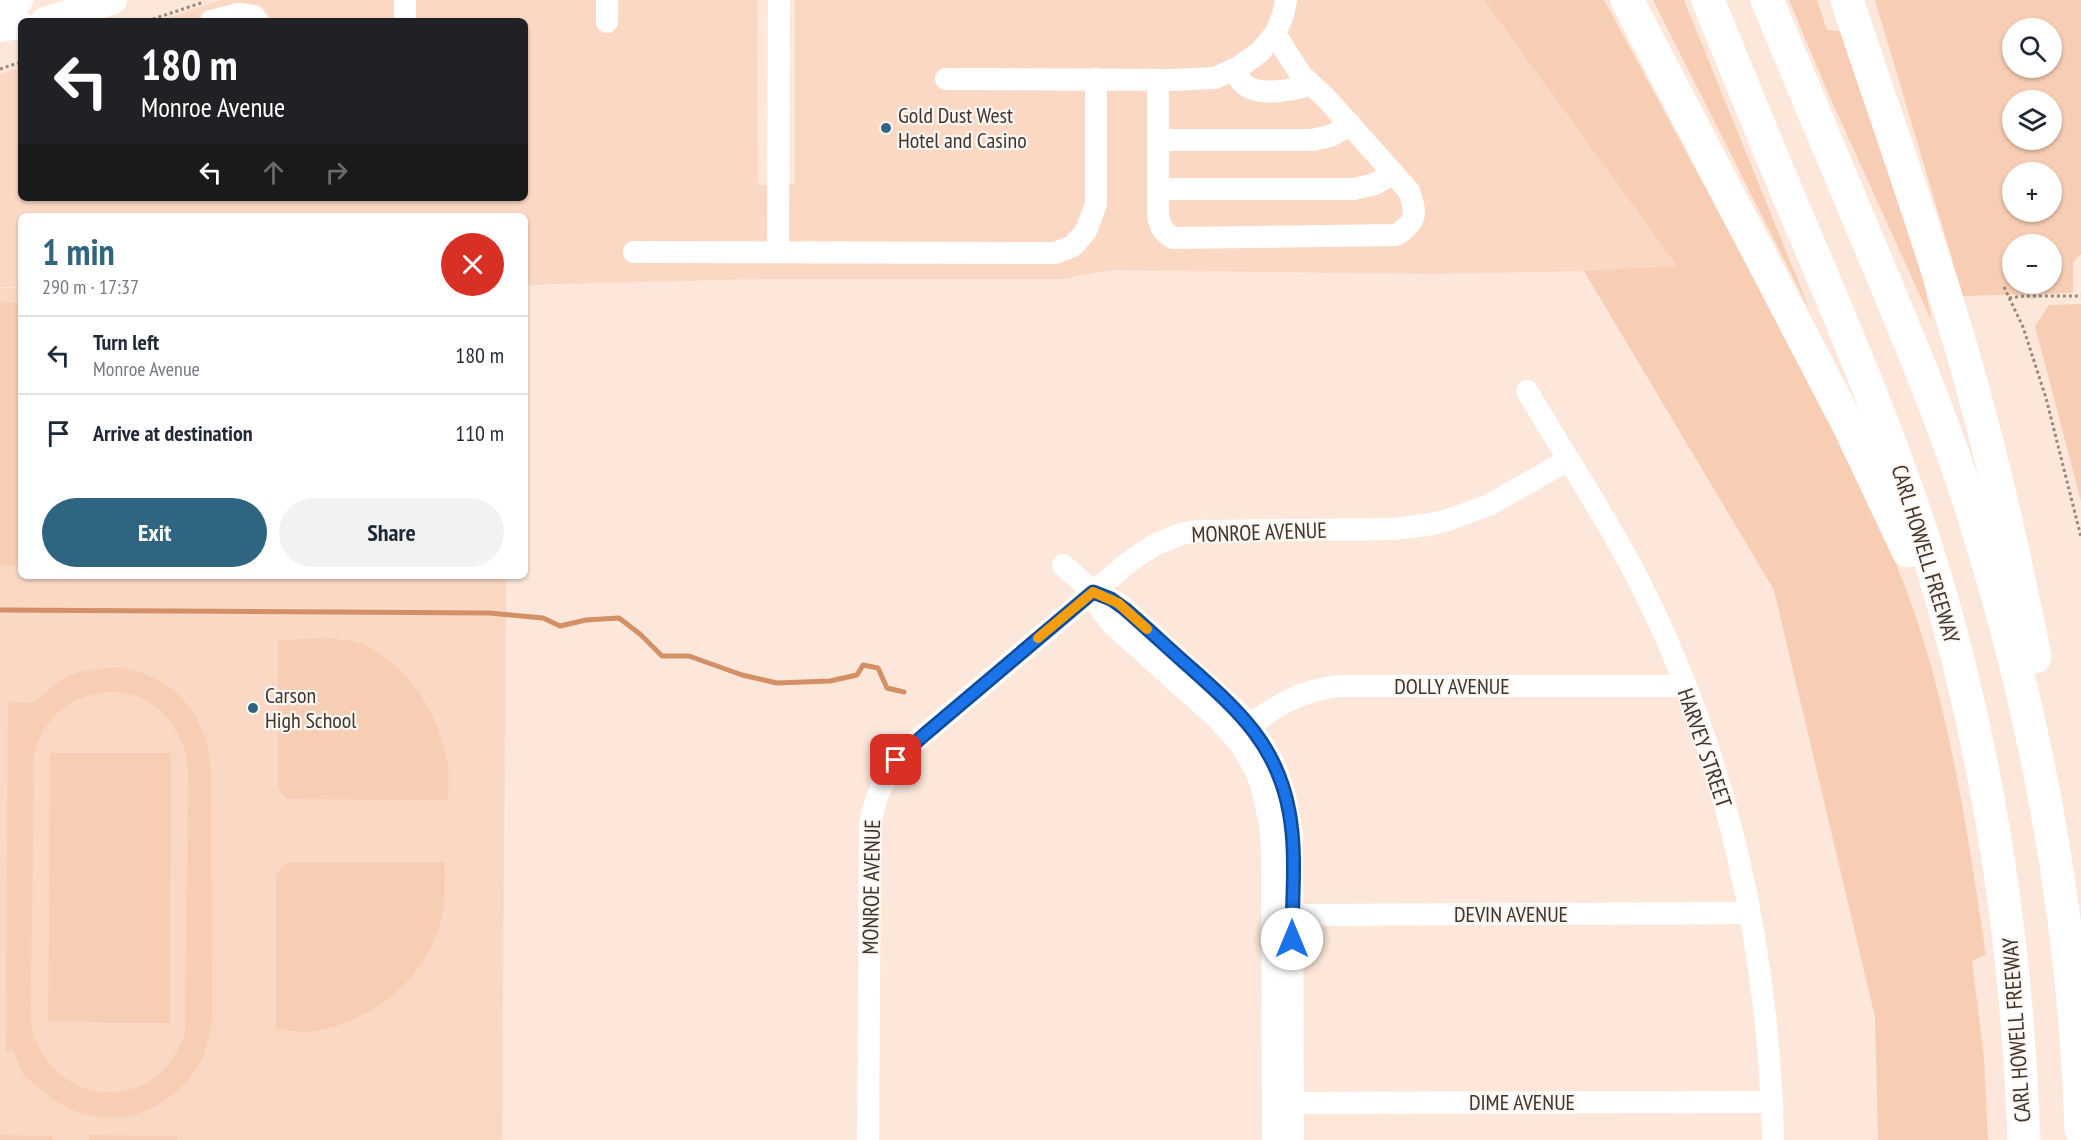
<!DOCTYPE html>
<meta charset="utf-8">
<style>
body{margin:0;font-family:"PT Sans Narrow",sans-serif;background:#f2f2f3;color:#1f2937;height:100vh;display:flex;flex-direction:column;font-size:22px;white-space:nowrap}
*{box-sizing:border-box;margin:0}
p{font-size:20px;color:#747a83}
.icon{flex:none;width:33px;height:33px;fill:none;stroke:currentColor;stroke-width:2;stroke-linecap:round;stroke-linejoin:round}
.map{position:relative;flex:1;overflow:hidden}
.details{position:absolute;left:18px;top:213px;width:510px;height:366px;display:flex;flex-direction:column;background:#fff;border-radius:9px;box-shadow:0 2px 4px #0004}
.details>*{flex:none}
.banner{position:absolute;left:18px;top:18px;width:510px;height:183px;border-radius:9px;box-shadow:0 2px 4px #0004;background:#202124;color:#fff;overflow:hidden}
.fabs{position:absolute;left:2002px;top:18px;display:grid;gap:12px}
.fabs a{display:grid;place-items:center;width:60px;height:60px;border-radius:50%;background:#fff;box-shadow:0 2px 4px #0004;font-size:30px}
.pin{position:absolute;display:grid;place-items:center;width:51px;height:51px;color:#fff;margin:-26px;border-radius:12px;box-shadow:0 3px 9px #0006}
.me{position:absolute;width:66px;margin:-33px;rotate:0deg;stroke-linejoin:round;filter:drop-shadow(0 0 4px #0008)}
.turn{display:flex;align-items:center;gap:21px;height:126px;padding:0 24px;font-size:27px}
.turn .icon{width:78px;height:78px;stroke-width:2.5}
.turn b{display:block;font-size:42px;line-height:51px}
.lanes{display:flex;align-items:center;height:57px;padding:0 24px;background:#0003;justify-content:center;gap:30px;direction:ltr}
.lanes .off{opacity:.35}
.round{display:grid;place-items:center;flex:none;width:63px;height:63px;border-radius:32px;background:#f2f2f3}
.headline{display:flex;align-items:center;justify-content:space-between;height:102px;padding:0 24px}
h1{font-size:36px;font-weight:800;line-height:45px;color:#306581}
.button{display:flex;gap:12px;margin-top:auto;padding:12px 24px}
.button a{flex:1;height:69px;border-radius:36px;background:#306581;color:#fff;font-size:24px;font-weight:800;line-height:69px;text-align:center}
.button a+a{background:#f2f2f3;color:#1f2937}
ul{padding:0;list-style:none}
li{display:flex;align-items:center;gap:18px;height:78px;padding:0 24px;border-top:2px solid #e0e1e3}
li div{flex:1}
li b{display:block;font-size:22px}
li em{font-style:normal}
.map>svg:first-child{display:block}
</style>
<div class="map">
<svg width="2081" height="1140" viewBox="0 0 2081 1140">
<rect width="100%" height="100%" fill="#fce7da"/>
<g fill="#fad8c4">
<polygon points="221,0 757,0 758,185 795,184 795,0 1484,0 1678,267 1584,271 1430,274 1116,270 1074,276 1069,279 757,279 525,285 525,216 21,216 21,287 0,287 0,74 21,67 21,198 525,198 525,21 158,21"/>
<polygon points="0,288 21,288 21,576 506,576 502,1140 0,1140"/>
</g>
<g fill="#f7cdb4" fill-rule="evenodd">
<path d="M1484 0H1604C1659 101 1713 202 1767 303 1822 404 1877 505 1915 614 1952 724 1969 841 1986 955L1972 961 1984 1057 1988 1140H1878L1875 1017 1774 590 1584 271 1677 266Z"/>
<polygon points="1653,0 1684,0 1811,313"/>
<polygon points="1789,0 1817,0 1827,30 1840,31 1920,264 1932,322 1829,95"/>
<path d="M1875 0H2081V254L2073 262V293L1963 296ZM2013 28H2052V68H2013ZM2013 100H2052V140H2013ZM2013 172H2052V212H2013ZM2013 244H2052V284H2013Z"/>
<polygon points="0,302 21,303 21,566 0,565"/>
<polygon points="2081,304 2081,501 2035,326 2049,305"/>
<path d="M330 638C340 640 353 640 362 644 409 665 443 718 448 768 449 778 448 790 448 800L287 799 278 788V640Z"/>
<path d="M115 667C172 674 207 712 211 770L212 1014C211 1028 209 1041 204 1054 188 1094 139 1125 96 1117 74 1113 55 1103 39 1088 35 1084 29 1081 25 1076 20 1069 17 1059 13 1051H6L8 702 32 703 64 678 83 671ZM106 692C115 692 125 692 134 695 166 705 186 738 188 770L185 1034C178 1050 171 1065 157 1076 115 1108 55 1090 36 1041 30 1027 31 1011 31 996L34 754C45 717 67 698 106 692Z"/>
<polygon points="50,753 171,753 170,1023 48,1022"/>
<path d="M287 862H445C445 882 446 902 441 921 426 979 371 1023 313 1031 302 1033 288 1030 276 1029V874Z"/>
<polygon points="0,1135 53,1136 53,1140 0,1140"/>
<polygon points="89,1135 177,1136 177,1140 89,1140"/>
</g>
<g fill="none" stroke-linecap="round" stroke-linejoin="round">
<polyline stroke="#d39065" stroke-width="5" points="0,610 489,613 543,618 560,626 586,620 619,618 640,634 662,656 689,656 742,675 777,683 830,681 857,675 863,665 878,668 887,688 904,692"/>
<g stroke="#99887d" stroke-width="3" stroke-dasharray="3 3" stroke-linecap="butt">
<polyline points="147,21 204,2"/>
<polyline points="0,69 21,62"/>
<polyline points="2004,287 2023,327 2046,398 2081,537"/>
<polyline points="2009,298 2024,296 2081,296"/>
</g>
<g stroke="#fff" stroke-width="22">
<polyline points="405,0 405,21"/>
<polyline points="607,0 607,22"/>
<polyline points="211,21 239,14 254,16 258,21"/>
<path d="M1234 69C1238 75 1240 82 1245 85 1260 97 1295 90 1311 84"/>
<polyline points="946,79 1172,80 1215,78 1239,67 1260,52 1275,34 1283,15 1286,0"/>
<path d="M1158 80V215C1160 227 1163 232 1173 238L1396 235C1417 222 1417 214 1409 191L1327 99 1301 75 1275 34"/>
<polyline points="1158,140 1312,140 1330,136 1351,125"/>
<polyline points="1158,189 1354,189 1375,184 1393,173"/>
<polyline points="634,252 1055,253 1073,246 1086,231 1096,204 1096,79"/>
<polyline points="778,252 779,0"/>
<path d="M1527 391C1564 454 1605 515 1638 579 1726 752 1769 947 1773 1140"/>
<polyline points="1063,565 1093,592 1118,603 1243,717 1255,732 1275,765 1285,796 1292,832 1293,1140"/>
<polyline points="1093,592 1101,610 1112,624 1216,717 1241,745 1257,773 1262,788 1270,824 1272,846 1273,1140"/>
<path d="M1238 734C1272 709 1295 691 1338 686H1685"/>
<polyline points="1277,915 1749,913"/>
<polyline points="1277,1103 1772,1102"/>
<path d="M868 1140 870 827C874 796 886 772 907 749L1129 562 1154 545 1181 534 1196 531 1395 529 1432 524 1451 519 1489 505 1568 460"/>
</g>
<g stroke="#fff" stroke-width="28">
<polyline points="0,9 19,0"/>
<polyline points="45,21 113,0"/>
<polyline points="0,28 21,25"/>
</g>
<g stroke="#fff" stroke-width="33">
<polyline points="1627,0 1849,426 1908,551"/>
<path d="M1708 0C1741 81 1774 163 1809 244 1852 346 1896 450 1929 556 1988 747 2017 941 2024 1140"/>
<path d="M1767 0C1801 82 1835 164 1870 246 1903 325 1936 403 1963 483 2032 692 2074 909 2081 1129"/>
<path d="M1847 0C1883 109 1922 217 1955 327 1988 436 2013 546 2035 657"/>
</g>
</g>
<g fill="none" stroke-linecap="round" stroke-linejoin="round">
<g stroke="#114b97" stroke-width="15">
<path id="route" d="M896 760 924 735 1093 592 1111 599 1125 609C1148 629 1170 650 1193 670 1240 712 1277 746 1289 811 1297 852 1292 897 1292 939"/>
</g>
<use href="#route" stroke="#1a73e8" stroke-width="10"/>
<polyline stroke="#f59e0b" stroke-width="10" points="1038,638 1093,592 1118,603 1147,629"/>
</g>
<g fill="#306581" stroke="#fef7f3" stroke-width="2">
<circle cx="886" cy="128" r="6"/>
<circle cx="253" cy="708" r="6"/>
</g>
<g text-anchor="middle" stroke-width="4.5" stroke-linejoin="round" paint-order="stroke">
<g font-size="22" fill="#41342b" stroke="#fef7f3" text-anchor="start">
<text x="898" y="123">Gold Dust West<tspan x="898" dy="25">Hotel and Casino</tspan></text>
<text x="265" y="703">Carson<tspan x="265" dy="25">High School</tspan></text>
</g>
<g font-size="22" fill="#41342b" stroke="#fef7f3">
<text transform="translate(1259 532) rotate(-2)" y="8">MONROE AVENUE</text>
<text transform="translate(1926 554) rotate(73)" y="8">CARL HOWELL FREEWAY</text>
<text x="1452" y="694">DOLLY AVENUE</text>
<text transform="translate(1705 748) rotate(71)" y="8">HARVEY STREET</text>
<text transform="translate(871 887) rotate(-89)" y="8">MONROE AVENUE</text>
<text x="1511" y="922">DEVIN AVENUE</text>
<text transform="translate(2016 1030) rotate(-94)" y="8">CARL HOWELL FREEWAY</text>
<text x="1522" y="1110">DIME AVENUE</text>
</g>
</g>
</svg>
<div class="fabs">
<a><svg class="icon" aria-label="search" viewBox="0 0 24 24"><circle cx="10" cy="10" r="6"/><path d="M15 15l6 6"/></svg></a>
<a><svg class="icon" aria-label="layers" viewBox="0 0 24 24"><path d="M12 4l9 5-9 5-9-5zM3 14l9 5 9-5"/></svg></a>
<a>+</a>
<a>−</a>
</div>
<div class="pin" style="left:896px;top:760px;background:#d93025"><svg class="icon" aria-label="arrive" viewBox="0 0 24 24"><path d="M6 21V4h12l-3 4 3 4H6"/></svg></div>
<svg class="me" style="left:1292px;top:939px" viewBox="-20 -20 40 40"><circle r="19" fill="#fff"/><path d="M0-13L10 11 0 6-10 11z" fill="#1a73e8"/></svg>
<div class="banner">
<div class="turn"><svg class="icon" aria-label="left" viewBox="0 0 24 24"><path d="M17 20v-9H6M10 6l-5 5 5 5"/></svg><div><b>180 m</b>Monroe Avenue</div></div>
<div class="lanes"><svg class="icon" aria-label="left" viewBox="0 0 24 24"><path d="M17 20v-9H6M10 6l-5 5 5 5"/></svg><svg class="icon off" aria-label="ahead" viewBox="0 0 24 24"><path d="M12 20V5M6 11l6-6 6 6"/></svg><svg class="icon off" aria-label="right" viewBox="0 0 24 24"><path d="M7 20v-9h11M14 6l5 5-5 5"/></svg></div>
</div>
<section class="details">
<div class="headline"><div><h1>1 min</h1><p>290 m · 17:37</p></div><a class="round" style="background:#d93025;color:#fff"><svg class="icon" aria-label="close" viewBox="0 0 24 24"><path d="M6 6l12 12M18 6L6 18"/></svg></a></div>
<ul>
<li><svg class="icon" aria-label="left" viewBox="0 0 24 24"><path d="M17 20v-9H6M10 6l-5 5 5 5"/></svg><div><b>Turn left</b><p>Monroe Avenue</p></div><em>180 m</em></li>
<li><svg class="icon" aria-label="arrive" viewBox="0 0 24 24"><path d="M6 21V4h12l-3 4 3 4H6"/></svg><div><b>Arrive at destination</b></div><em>110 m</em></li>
</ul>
<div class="button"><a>Exit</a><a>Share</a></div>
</section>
</div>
